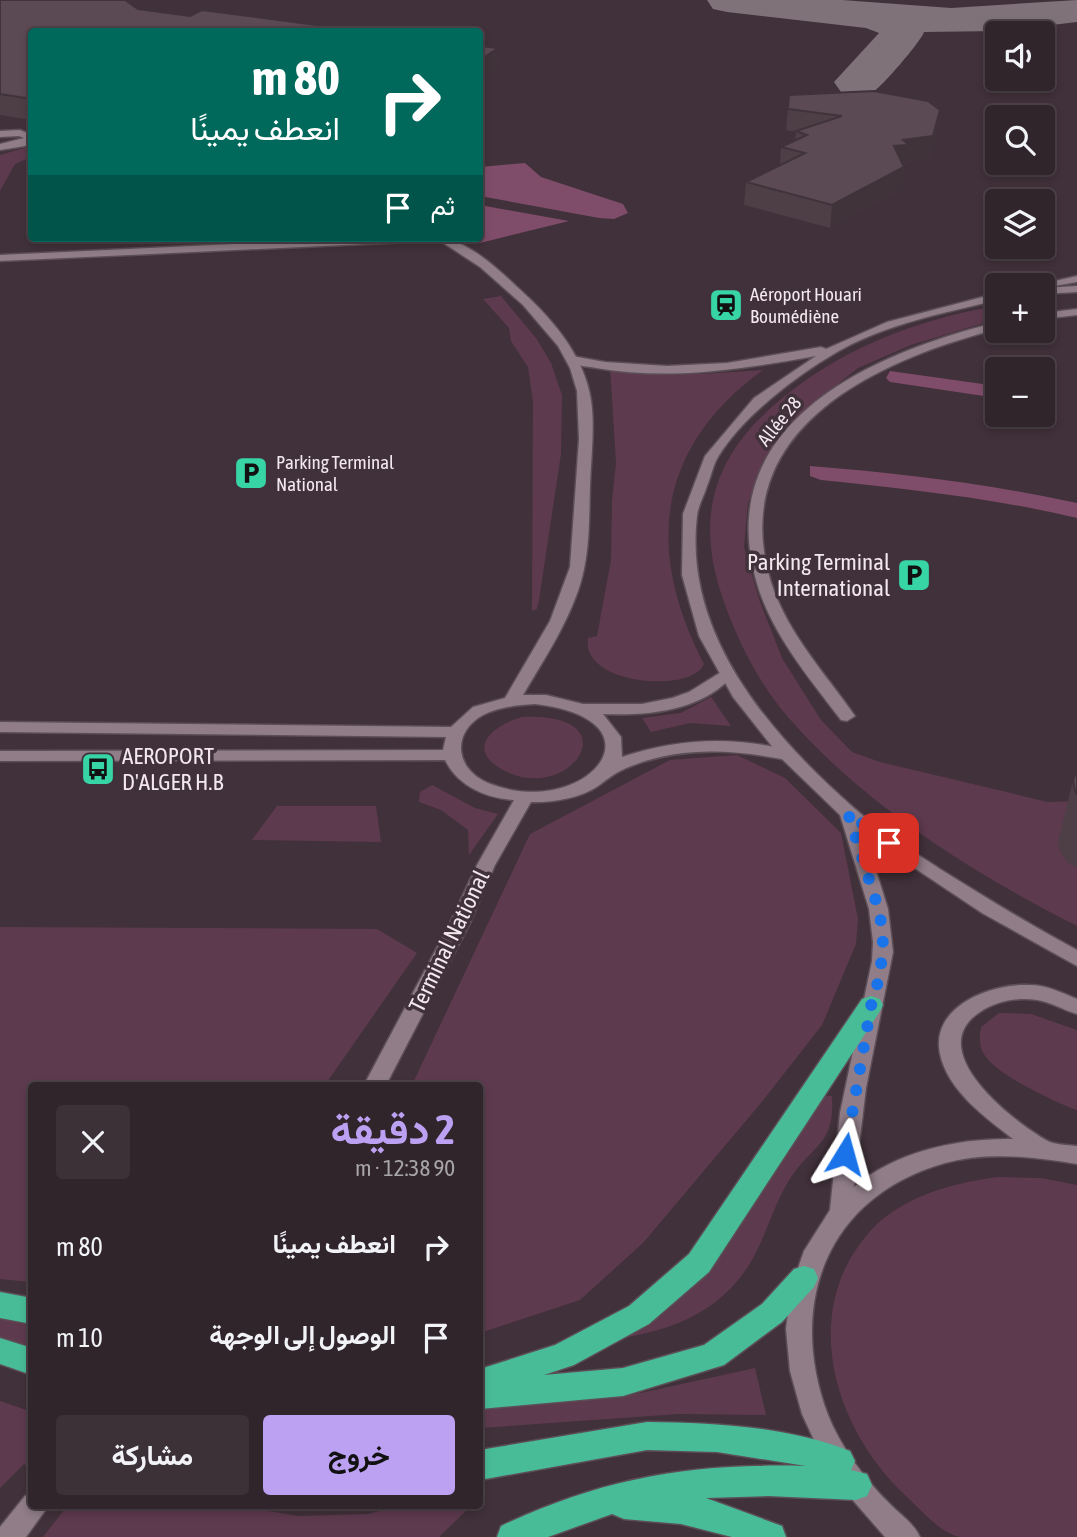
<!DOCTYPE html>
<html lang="ar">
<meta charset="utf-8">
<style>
body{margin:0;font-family:"Asap Condensed",Vazirmatn,sans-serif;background:#3d3138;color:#f1f3f6;direction:rtl;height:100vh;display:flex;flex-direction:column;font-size:26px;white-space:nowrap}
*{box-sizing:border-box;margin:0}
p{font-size:23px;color:#a8a5a9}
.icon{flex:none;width:38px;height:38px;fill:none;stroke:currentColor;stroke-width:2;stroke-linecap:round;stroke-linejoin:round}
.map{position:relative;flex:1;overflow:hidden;direction:ltr}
.panel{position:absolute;left:28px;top:1082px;width:455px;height:427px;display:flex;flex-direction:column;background:#31252c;border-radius:7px;box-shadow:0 4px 10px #0003,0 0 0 2px #4c4248;direction:rtl}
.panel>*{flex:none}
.banner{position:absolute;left:28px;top:28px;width:455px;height:214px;border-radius:7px;box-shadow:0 4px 10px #0003,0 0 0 2px #4c4248;direction:rtl;background:#00695c;color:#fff;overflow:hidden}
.tools{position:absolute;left:985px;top:21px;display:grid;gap:14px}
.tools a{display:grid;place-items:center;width:70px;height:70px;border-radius:7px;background:#31252c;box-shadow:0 4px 10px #0003,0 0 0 2px #4c4248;font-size:35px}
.pin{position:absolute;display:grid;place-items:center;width:60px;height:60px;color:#fff;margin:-30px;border-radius:14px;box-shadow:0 4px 10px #0006}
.me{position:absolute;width:77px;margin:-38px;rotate:8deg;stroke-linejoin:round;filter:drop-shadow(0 0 5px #0008)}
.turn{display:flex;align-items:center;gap:24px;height:147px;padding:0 28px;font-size:32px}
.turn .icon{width:91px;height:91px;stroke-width:2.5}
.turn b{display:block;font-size:49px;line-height:60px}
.then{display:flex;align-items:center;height:66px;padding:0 28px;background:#0003;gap:14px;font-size:26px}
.round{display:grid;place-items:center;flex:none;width:74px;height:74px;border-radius:7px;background:#3d3138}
.overview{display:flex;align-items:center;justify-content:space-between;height:119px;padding:0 28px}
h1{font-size:42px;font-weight:700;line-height:52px;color:#bca0f2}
.cta{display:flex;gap:14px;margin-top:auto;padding:14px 28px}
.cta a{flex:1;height:80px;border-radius:7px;background:#bca0f2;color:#111;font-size:28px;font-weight:700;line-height:80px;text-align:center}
.cta a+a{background:#3d3138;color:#f1f3f6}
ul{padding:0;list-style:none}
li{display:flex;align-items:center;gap:21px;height:91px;padding:0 28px}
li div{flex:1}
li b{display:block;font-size:26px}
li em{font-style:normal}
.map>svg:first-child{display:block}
</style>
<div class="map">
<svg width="1077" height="1537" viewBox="0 0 1077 1537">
<rect width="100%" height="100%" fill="#41313a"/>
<g fill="#5e3a4f">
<polygon points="31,146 31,157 15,164 0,191 0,155"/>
<polygon points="501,296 536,338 551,363 562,395 561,454 539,600 537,609 532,611 533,402 528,367 511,341 509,328 483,299"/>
<path d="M997 306V319L911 345 858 368 820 398 785 430 763 461 748 503 744 547 760 602 782 658 821 720 852 752 880 762 1048 802 1077 801V926C974 874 863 804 787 716 757 681 734 634 720 590 697 515 714 458 773 406 835 351 916 319 997 306Z"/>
<path d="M610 367 702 374 763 370C656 447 645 551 704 664 692 694 580 685 588 638L597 636 611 560 612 501 616 463Z"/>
<polygon points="711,697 731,726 690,723 651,732 642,718 681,713"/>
<path d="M522 717C637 712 566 811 498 767 465 745 499 723 522 717Z"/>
<polygon points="737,755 785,778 841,833 858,919 856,944 822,1025 761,1103 643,1243 580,1300 480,1333 480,1085 412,1085 530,834 670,760"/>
<polygon points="432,785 475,808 498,814 469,855 468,830 441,810 419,802 420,792"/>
<polygon points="277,806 376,806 381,842 252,840"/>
<polygon points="0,927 377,929 417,953 325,1085 32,1085 31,1282 0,1279"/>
<path d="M999 1013 1031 1014 1077 1030V1110C1057 1103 998 1075 987 1058 979 1049 979 1038 981 1027Z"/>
<path d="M818 1095 832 1096C835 1147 812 1143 788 1182 773 1207 766 1235 752 1260 717 1320 657 1335 592 1342L714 1256 751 1209 767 1174Z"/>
<path d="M997 1177 1041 1178 1077 1185V1537C1049 1537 1020 1537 992 1537 982 1537 970 1537 960 1537 940 1533 920 1509 905 1495 843 1437 806 1338 850 1259 860 1243 872 1226 888 1215 922 1191 957 1183 997 1177Z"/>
<polygon points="0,1318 31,1324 31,1346 0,1338"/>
<polygon points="755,1368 766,1415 679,1414 480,1428 480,1409 487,1407 636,1394"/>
<polygon points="0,1401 32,1412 31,1469 24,1464 0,1488"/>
<polygon points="68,1505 234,1505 298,1516 368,1514 404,1505 472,1505 439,1537 43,1537"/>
</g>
<g fill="#7f4d6a">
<polygon points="525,163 541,177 623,204 628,213 614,219 599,218 480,196 480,167"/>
<polygon points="480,205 569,221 480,243 472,238 480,238"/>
<polygon points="890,371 997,386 997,398 890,382 886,378"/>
<path d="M810 466C900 473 989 484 1077 503V518C993 498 907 489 821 480L810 476Z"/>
</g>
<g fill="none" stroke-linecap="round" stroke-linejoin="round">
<path fill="#807279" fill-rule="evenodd" d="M707 0H842L951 8 1077 0V22L1000 31 924 32C922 40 882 87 873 92 863 98 851 95 841 92L834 82 879 33 866 28 727 12 713 9Z"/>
<g stroke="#5c4e56" stroke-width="3">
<g id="minor">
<polygon points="1077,286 1077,292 1043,294 1043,288"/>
<polygon points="1077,309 1077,315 1043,319 1043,313"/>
<path d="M998 322V329C877 360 724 429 771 582 787 633 825 673 855 716L847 721 841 720C809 678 770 632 756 580 712 422 873 353 998 322Z"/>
</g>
</g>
<g stroke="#5c4e56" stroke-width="3">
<g id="tertiary">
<polygon points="0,131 20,130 32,135 32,142 25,146 0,150 0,144 24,138 19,136 0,137"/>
<polygon points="361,238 435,238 430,241 0,261 0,255"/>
<path d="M436 238C465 238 496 267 516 286 550 316 584 354 591 400 595 428 591 457 590 485 589 521 590 557 578 591 565 628 543 661 523 695H546L583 704H642L672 698 689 692 726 669 734 674C704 711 647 716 603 714L621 737 622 757C679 738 734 736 793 751L796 755 787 760C736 750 684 746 634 765 617 771 612 776 598 786 581 798 551 803 531 802L495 865 470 923 386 1085H364L450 923 477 865 514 800C485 798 458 786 445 760L0 761V751L443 750 446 737 0 732V722L451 727 473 707 505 698 550 621 570 567 579 439 577 391 570 368 558 346 523 305 480 267ZM535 704C671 720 585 822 488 783 455 769 451 733 483 715 499 707 517 705 535 704Z"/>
<polygon points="32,1494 32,1505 49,1505 26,1537 0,1537 0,1527 25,1496"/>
</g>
</g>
<g stroke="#5c4e56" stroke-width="3">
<g id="secondary">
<polygon points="1077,276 1077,282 1043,288 1043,285 1037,285"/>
<path d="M998 293V300C944 313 885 324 837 352 796 376 743 416 718 457 713 465 711 477 707 486 704 496 698 506 697 516 683 635 771 735 854 808 880 831 911 850 940 869 985 897 1030 925 1077 950V966L982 913 865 835 888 909 893 952 866 1088 854 1187C896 1151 959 1138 1013 1139 985 1117 948 1091 940 1054 930 1005 993 983 1030 985 1046 985 1063 993 1077 999V1014C1063 1010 1051 1002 1037 1000 1017 997 996 1001 980 1012 922 1050 1011 1120 1046 1140 1054 1145 1068 1145 1077 1146V1164C1034 1157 988 1151 945 1163 827 1196 786 1304 828 1415 841 1447 864 1478 888 1502 899 1514 913 1522 920 1537H885L844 1490 814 1440 802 1414 790 1371 786 1329 791 1288 804 1251 830 1210 840 1113 872 961 873 942 869 909 840 815 782 759 733 697 699 636 682 575 683 514 705 456 754 398 816 356C743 369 670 381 596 368 586 366 573 366 566 360L572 356 605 362 667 366 727 363 821 347 826 349 887 322Z"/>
</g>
</g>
<g stroke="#5c4e56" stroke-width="3">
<g id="motorway">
<polygon points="871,996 880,999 883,1005 880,1011 709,1272 649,1324 574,1365 544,1375 623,1368 704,1345 762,1304 794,1269 804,1266 814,1269 818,1278 814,1287 782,1322 724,1365 623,1396 480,1409 480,1369 555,1345 629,1306 689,1254 862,999"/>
<polygon points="0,1292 32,1298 32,1324 0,1318"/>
<polygon points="0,1338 32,1348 32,1375 0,1364"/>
<path d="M647 1422C714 1423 786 1426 850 1451L855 1461 851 1470 867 1474 872 1485 867 1496 856 1500 768 1496 706 1498 782 1526 786 1537H732L681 1524 624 1519 612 1514 548 1537H497L501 1526C605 1477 692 1463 806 1466L717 1452 647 1450 480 1480V1450Z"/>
</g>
</g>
<use href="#minor" fill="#907d87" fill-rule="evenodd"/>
<use href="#tertiary" fill="#907d87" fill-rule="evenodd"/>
<use href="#secondary" fill="#907d87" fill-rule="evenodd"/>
<use href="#motorway" fill="#48bc96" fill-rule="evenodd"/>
</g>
<g fill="#4e3f47">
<polygon points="0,0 138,9 190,16 369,32 32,32 32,120 0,115"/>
<polygon points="789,95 940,110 937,131 930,158 907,161 906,167 904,167 902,189 830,228 744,205 746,182 780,165 781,147 795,140 796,132 786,130"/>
<polygon points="1077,772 1077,868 1067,862 1060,851 1058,841 1073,781"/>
</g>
<g fill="#40333a">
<polygon points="498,48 498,69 480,81 480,60"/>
<polygon points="940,110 937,131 930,158 907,161 906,167 904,167 902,189 830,228 832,205 894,146"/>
</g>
<g fill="#5b4953" stroke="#40333a" stroke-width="2">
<polygon points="0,0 125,0 138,9 190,16 202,10 369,32 32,32 32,99 0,94"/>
<polygon points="480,46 498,48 480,60"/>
<polygon points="874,91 928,101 940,110 933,136 903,140 909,145 894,146 904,167 832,205 746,182 805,153 781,147 807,135 796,131 842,116 788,109 789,95"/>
<polygon points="1076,772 1077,772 1077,795 1075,791 1073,781"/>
</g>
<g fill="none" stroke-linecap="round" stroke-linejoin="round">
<polyline stroke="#1a73e8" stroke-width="12" stroke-dasharray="0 21.6" points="845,1154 871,1006 880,975 883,944 880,914 848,813 889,843"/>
</g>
<defs>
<g id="station-square" transform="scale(1.75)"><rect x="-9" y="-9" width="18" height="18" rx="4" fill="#37d4a6" stroke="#41313a"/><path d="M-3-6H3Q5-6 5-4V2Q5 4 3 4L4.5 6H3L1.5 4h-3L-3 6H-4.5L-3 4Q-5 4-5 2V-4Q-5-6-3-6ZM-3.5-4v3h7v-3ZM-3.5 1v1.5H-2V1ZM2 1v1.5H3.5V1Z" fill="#111"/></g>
<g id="parking-square" transform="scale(1.75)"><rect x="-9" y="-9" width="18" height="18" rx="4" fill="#37d4a6" stroke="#41313a"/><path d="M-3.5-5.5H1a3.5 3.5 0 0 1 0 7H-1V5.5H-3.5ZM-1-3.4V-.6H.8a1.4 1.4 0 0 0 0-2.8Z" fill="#111"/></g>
<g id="bus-square" transform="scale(1.75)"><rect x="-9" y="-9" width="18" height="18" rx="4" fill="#37d4a6" stroke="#41313a"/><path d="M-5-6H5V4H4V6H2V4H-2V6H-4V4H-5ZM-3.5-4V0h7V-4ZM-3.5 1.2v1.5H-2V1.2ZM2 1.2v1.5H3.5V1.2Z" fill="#111"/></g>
</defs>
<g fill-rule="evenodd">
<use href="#station-square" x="726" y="305"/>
<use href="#parking-square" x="251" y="473"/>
<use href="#parking-square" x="914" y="575"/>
<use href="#bus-square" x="98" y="769"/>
</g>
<g text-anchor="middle" stroke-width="7" stroke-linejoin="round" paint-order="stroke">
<g font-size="19" fill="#f3e8ed" stroke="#41313a" text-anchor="start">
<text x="750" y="301">Aéroport Houari<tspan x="750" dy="22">Boumédiène</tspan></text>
<text x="276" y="469">Parking Terminal<tspan x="276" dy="22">National</tspan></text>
</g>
<g font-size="19" fill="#f3e8ed" stroke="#41313a">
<text transform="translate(779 421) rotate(-51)" y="7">Allée 28</text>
</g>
<g font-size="23" fill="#f3e8ed" stroke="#41313a" text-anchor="end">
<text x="890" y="570">Parking Terminal<tspan x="890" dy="26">International</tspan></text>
<text x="122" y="764" text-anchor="start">AEROPORT<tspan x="122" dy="26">D'ALGER H.B</tspan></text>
</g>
<g font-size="23" fill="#f3e8ed" stroke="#41313a">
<text transform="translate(449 941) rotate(-64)" y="8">Terminal National</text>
</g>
</g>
</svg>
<div class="tools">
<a><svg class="icon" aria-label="sound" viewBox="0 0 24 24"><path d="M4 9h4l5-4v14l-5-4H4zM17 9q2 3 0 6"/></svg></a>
<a><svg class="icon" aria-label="search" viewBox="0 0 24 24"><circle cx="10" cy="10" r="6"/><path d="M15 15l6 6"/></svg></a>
<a><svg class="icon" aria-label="layers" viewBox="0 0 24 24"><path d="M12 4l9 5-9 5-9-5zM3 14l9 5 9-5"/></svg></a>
<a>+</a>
<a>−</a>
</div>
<div class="pin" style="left:889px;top:843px;background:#d93025"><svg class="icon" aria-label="arrive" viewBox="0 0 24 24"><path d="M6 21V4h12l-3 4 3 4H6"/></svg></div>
<svg class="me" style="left:845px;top:1154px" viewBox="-20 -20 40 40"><path d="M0-17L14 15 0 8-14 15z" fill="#1a73e8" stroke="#fff" stroke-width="4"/></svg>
<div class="banner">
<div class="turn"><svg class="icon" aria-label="right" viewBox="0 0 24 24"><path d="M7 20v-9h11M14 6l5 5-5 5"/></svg><div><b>80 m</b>انعطف يمينًا</div></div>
<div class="then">ثم<svg class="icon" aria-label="arrive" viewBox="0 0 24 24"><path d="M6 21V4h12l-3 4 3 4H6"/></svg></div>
</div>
<section class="panel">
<div class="overview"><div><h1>2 دقيقة</h1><p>90 m · 12:38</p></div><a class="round"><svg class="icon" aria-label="close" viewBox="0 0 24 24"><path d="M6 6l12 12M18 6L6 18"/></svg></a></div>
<ul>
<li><svg class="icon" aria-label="right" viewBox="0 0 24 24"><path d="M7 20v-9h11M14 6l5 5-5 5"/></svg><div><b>انعطف يمينًا</b></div><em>80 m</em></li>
<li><svg class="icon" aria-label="arrive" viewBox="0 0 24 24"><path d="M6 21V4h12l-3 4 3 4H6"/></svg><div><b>الوصول إلى الوجهة</b></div><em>10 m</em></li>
</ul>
<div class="cta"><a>خروج</a><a>مشاركة</a></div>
</section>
</div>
